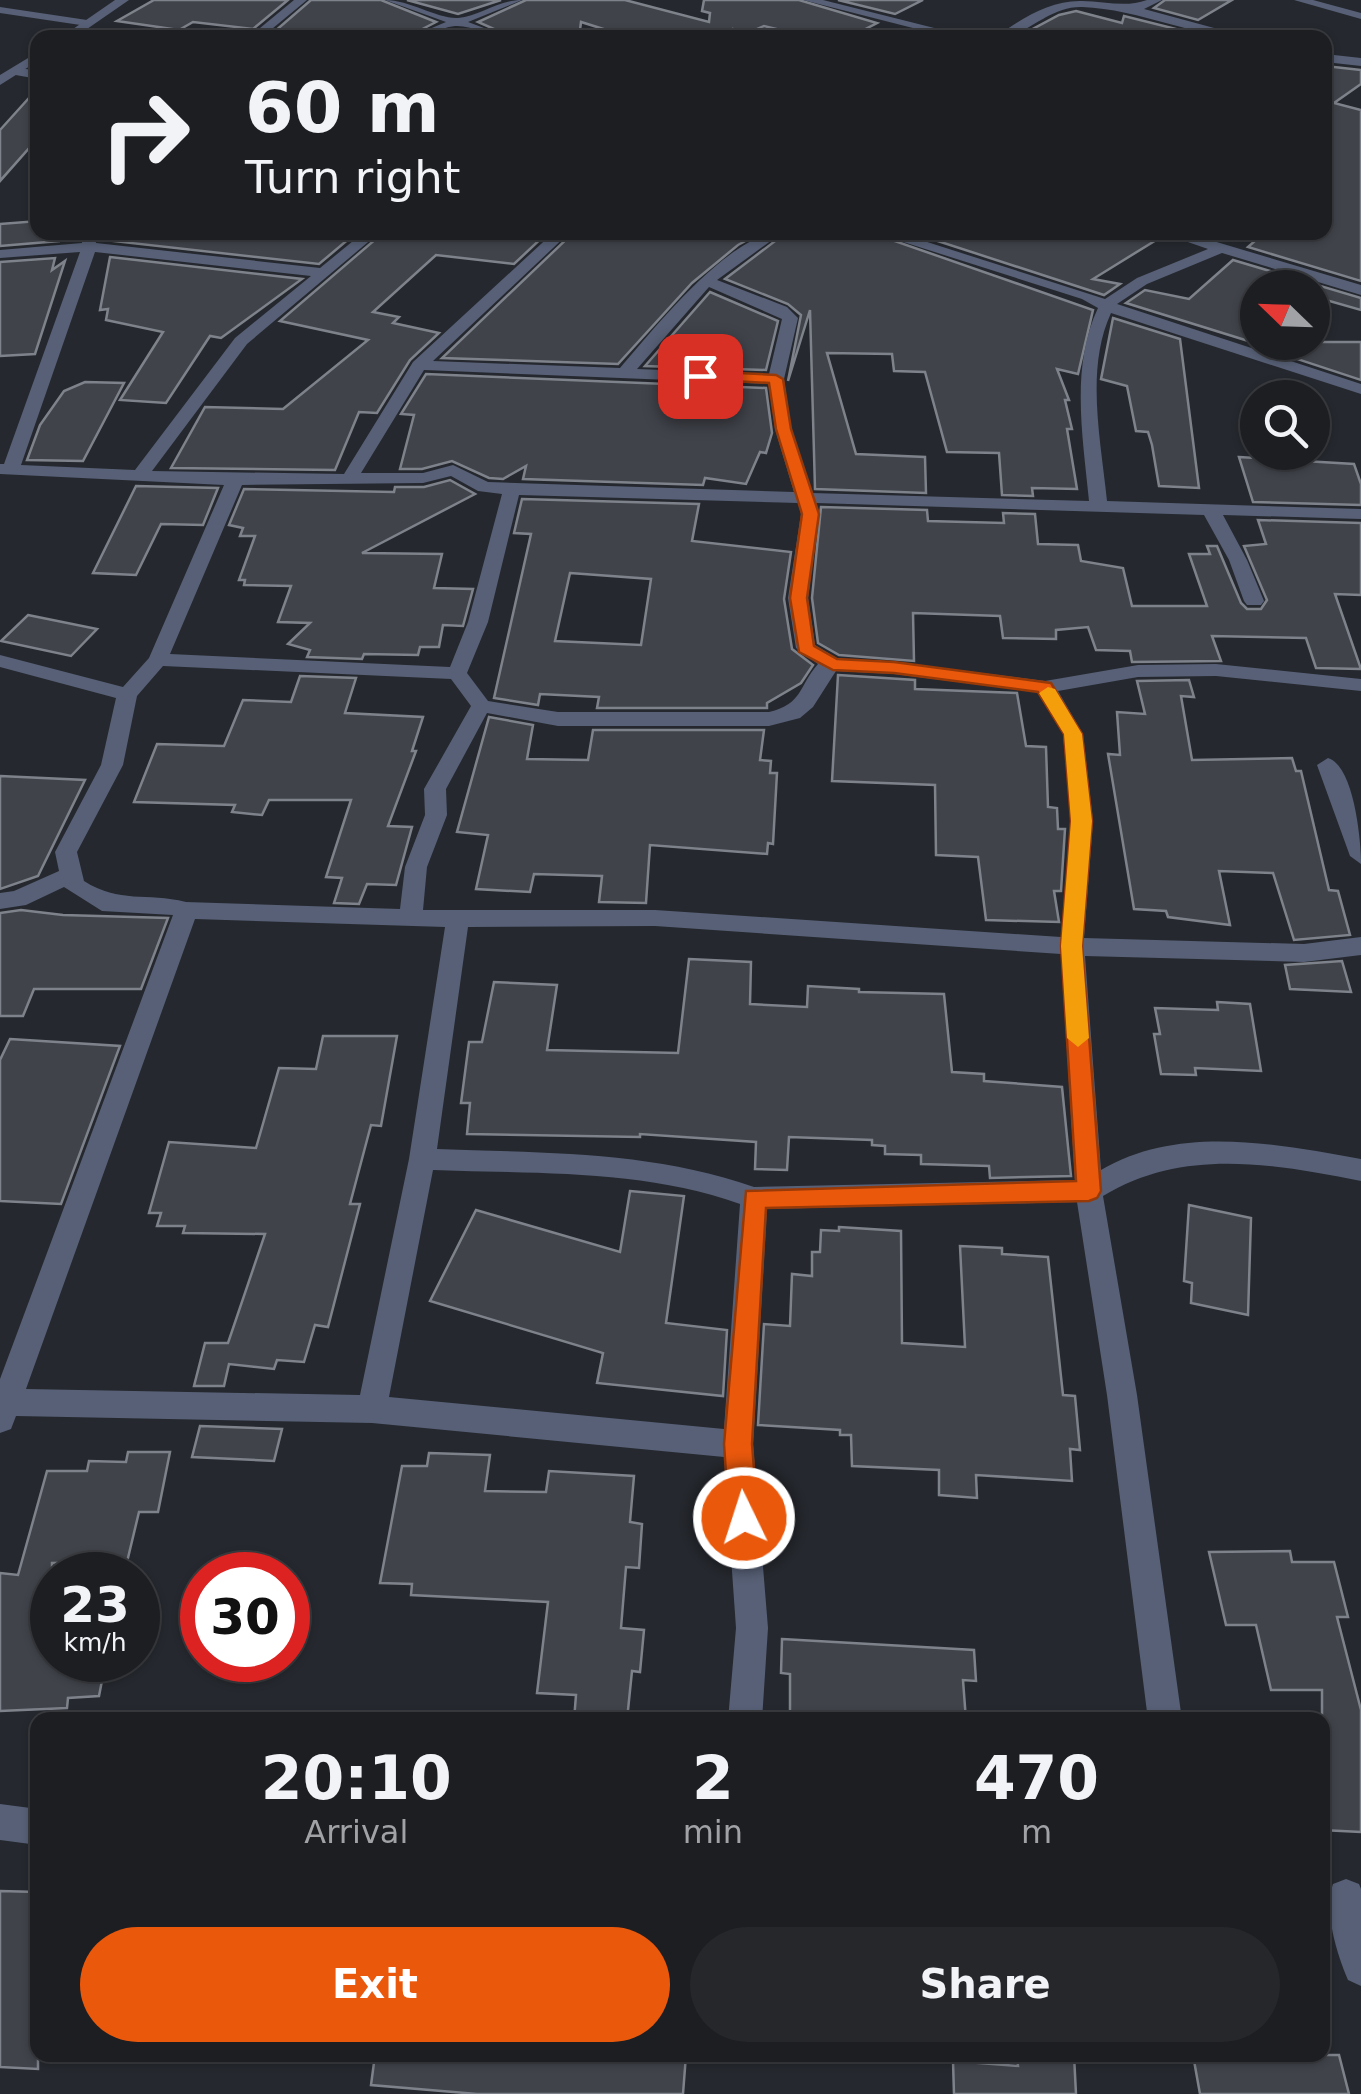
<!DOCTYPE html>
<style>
body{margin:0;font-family:"DejaVu Sans",sans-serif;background:#25272a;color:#f1f3f6;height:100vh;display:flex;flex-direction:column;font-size:38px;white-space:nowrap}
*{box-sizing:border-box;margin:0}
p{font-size:32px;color:#a0a2a5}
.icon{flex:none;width:55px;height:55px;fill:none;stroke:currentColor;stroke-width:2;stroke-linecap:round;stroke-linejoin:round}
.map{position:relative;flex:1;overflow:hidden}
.side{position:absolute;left:30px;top:1712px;width:1300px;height:350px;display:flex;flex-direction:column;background:#1c1e22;border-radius:20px;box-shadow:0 2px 8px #0004,0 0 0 2px #3a3c40}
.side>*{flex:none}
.banner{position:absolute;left:30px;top:30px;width:1302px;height:210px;border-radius:20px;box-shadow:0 2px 8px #0004,0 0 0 2px #3a3c40;background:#1c1e22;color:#f1f3f6;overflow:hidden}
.needle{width:65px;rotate:293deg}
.controls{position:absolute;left:1240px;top:270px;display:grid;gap:20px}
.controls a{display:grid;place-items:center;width:90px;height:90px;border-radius:50%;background:#1c1e22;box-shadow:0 2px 8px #0004,0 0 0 2px #3a3c40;font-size:50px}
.speed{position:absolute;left:30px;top:1552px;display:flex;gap:20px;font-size:50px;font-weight:700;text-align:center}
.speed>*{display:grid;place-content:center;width:130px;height:130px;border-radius:50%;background:#1c1e22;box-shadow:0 2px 8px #0004,0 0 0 2px #3a3c40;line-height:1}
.speed small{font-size:25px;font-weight:400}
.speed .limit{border:15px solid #d22;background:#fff;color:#111}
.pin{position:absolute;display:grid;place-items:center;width:85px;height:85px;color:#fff;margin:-42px;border-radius:20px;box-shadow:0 5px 15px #0006}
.me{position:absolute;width:110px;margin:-55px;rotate:356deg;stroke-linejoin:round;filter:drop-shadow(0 0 8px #0008)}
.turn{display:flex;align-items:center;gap:35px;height:210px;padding:0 50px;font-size:45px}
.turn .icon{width:130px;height:130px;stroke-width:2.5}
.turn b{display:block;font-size:70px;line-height:85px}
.eta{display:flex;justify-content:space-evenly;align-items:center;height:170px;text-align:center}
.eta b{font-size:60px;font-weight:600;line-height:70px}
.action{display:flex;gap:20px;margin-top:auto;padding:20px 50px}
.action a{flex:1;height:115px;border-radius:60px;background:#ea580c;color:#fff;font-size:40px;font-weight:600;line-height:115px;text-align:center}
.action a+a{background:#25272a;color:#f1f3f6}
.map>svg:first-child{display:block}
</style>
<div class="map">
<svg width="1361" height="2094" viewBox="0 0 1361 2094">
<rect width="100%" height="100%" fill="#25282e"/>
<g fill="#40434a" stroke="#7e828a" stroke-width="2.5" fill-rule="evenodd">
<polygon points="154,0 288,0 253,29 193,22 179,30 117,21"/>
<polygon points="311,0 381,0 436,22 405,38 281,38 286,33 274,32"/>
<polygon points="407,0 501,0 458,14"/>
<polygon points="526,0 625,0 709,22 710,13 702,11 704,0 799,0 877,23 848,38 814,38 764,26 748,33 733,29 730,38 632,38 581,22 579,38 514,38 478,22"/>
<polygon points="838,0 923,0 895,14"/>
<polygon points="1165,0 1232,0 1198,20 1154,8"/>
<polygon points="1076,11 1122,23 1124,16 1180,30 1168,38 1016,38 1059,15"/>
<polygon points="1325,66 1361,70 1361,84 1334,103 1361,110 1361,281 1248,247 1265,232 1325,232"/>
<polygon points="38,88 38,138 0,181 0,130"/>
<polygon points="38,221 38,232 61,232 59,241 0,246 0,224"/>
<polygon points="114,232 357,232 319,264 113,241"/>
<polygon points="384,232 548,232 514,264 436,255 373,312 399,317 393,323 439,333 410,360 377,413 359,412 335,470 171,468 205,407 283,409 368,340 280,321"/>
<polygon points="574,232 762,232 738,245 692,283 618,364 442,358"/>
<polygon points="787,232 869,232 1093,310 1078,374 1057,369 1069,400 1065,400 1072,429 1067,429 1077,489 1032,488 1033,496 1002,495 999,453 947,452 925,372 894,371 892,354 827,353 856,454 925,457 926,493 815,489 810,310 788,381 801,315 788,304 725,279"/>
<polygon points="910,232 1156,232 1161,237 1093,279 1120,284 1104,295"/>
<polygon points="110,257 302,279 221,338 210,336 166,403 120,400 163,332 106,320 108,309 100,310"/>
<polygon points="55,258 52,270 65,261 35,354 0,356 0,262"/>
<polygon points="1233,260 1361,298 1361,310 1312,296 1312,288 1258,288 1258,344 1126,303 1145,290 1189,299"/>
<polygon points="710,292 778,321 766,370 645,366"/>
<polygon points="1113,318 1180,339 1199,488 1159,486 1152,445 1148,432 1136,431 1127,386 1101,379"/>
<polygon points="1265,342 1361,342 1361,380 1264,348"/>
<polygon points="426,374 766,388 772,433 766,453 760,452 746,484 705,478 703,485 523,479 526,466 503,479 489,478 452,461 422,469 400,469 414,415 401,414"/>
<polygon points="85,382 124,383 83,461 27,460 40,425 64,391"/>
<polygon points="1239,457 1354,464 1361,484 1361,505 1253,502"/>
<polygon points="450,480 475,494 362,553 442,554 434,588 473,589 463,626 443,625 439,647 420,647 418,655 364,654 362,659 307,657 310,650 288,644 310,623 278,622 291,586 244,585 245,580 239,580 255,536 240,536 243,528 229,525 244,489 394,492 395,487 424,487"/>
<polygon points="136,486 218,488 203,525 161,524 136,575 93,573"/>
<path d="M522 499 699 504 692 541 791 552 784 599 792 649 813 665 801 683 767 703V708H597L599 697 540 694 538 705 494 698 531 534 514 533ZM570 573 651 579 641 645 555 641Z"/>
<polygon points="821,507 927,510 928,521 1004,523 1003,513 1035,514 1038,544 1078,545 1081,561 1123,568 1132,606 1207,606 1189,554 1210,554 1207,546 1217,546 1241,603 1247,609 1261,609 1267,600 1244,546 1266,544 1258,520 1361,523 1361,595 1335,594 1361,669 1316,668 1306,638 1212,636 1221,661 1132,662 1130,651 1096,650 1088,627 1056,630 1056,639 1003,638 1000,616 913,613 914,661 839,655 818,643 812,598"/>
<polygon points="28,615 97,629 71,656 1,641"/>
<polygon points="838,675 915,680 915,689 1017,693 1026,746 1046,747 1048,807 1057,808 1058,829 1065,829 1061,891 1054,891 1059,922 986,920 978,857 936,855 935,785 832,781"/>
<polygon points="300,676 356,678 345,713 423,717 412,751 416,751 388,826 412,827 396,885 367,884 359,904 334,903 342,878 326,877 351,800 269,800 262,815 232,812 235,805 134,802 157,744 224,746 243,700 291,702"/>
<polygon points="1189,680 1194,697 1181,696 1192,760 1292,758 1296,771 1301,771 1329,890 1338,891 1350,935 1294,940 1273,873 1219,871 1230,925 1168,917 1166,911 1134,909 1108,754 1120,755 1117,712 1145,714 1137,681"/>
<polygon points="489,717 533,725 527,759 588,760 593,730 764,730 760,760 771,761 770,773 777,773 773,844 768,843 767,854 650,845 646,903 599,902 602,876 534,874 530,892 476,889 488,835 457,832"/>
<polygon points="0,776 85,780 38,876 0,889"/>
<polygon points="21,910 63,915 168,918 141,989 34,989 23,1016 0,1016 0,913"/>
<polygon points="689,959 751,962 750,1004 807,1007 808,986 859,989 859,992 944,994 952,1072 984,1074 984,1081 1062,1087 1071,1176 990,1178 989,1166 921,1164 921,1155 885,1154 885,1146 872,1145 872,1140 789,1137 787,1170 755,1169 756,1142 640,1134 640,1137 467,1134 470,1103 461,1103 469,1042 482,1042 494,982 557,985 547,1050 678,1053"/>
<polygon points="1342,961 1351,992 1290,989 1285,965"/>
<polygon points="1217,1002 1250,1004 1261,1071 1195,1068 1196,1075 1161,1074 1154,1034 1160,1034 1155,1008 1218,1010"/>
<polygon points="323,1036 397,1036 381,1126 371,1125 350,1204 360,1204 328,1327 315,1325 304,1362 277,1360 274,1369 229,1364 224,1386 194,1386 205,1343 228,1343 265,1234 183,1233 185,1226 157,1226 161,1213 149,1213 169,1142 256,1148 279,1068 316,1069"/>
<polygon points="10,1039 120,1046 61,1204 0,1201 0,1060"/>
<polygon points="630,1191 684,1196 666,1323 727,1330 723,1396 597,1383 603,1353 430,1301 476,1210 620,1252"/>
<polygon points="1189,1205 1251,1218 1248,1315 1191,1303 1192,1283 1184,1281"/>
<polygon points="839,1227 901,1231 902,1343 965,1347 960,1246 1002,1248 1002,1254 1048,1257 1063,1395 1075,1396 1080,1450 1070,1449 1072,1481 976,1475 977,1498 939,1495 939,1470 852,1466 851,1435 840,1435 840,1430 758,1425 764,1324 790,1326 792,1274 812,1276 812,1252 820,1252 821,1230 839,1231"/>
<polygon points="200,1426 282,1429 274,1461 192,1457"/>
<polygon points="128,1452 170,1452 158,1512 139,1512 127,1562 52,1563 52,1660 106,1660 99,1696 68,1698 67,1708 0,1711 0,1573 18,1575 47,1471 87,1471 89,1461 126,1462"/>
<polygon points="429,1453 490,1455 485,1491 546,1492 549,1471 634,1476 630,1522 642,1524 639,1568 626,1567 621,1628 644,1630 640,1672 632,1671 627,1720 574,1720 576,1695 537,1693 548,1602 411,1595 412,1584 380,1583 402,1466 427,1466"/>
<polygon points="1290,1551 1292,1562 1334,1562 1348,1617 1337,1617 1361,1710 1361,1832 1322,1830 1322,1690 1271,1690 1256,1625 1226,1625 1209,1552"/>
<polygon points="782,1639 974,1650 976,1681 963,1680 966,1720 790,1720 790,1674 781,1673"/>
<polygon points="0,1891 38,1892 38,2069 0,2067"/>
<polygon points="375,2055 686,2055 683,2094 477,2094 371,2085"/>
<polygon points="1017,2055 1074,2055 1076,2094 954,2094 953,2061 1018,2066"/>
<polygon points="1193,2055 1339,2055 1349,2094 1200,2094"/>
</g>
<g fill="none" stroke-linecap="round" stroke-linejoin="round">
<g fill="#576076" fill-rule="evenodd">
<polygon points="294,0 307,0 261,38 248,38"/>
<path d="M385 0C410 0 437 19 458 18 480 16 498 0 522 0L468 22 511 38C493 38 472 25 455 26 438 28 426 38 408 38L446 22Z"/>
<polygon points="803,0 823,0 974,38 952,38"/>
<path d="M1147 0H1162L1144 9 1251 38C1194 38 1140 9 1082 7 1047 6 1027 38 995 38 1020 19 1050 0 1082 1 1105 1 1125 8 1147 0Z"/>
<polygon points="1294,0 1313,0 1361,13 1361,19"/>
<polygon points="0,7 87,20 93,23 87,26 0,13"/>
<polygon points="1325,54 1361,58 1361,66 1325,62"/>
<polygon points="14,67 38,71 38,79 10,74"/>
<path d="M81 232H95L96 243 320 268 364 232H380L247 344 152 471 344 474 413 362 554 232H570L433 361 620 368C654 329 730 232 783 232L717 280 787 307 798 318 784 379 791 429 812 493 1089 501C1083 438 1070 367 1098 308L1082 299 872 232H896L1105 299 1137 278 1208 249 1159 232H1183L1361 285V295L1222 253 1147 284 1117 304 1361 384V394L1111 313C1085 369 1101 441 1107 501L1361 509V519L1223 515 1247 560 1264 601 1261 605H1247L1244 601 1229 560 1204 515 816 503 819 514 808 598 815 645 838 659 894 662 1045 681 1138 665 1216 664 1361 679V691L1216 676 1138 677 1058 691 1083 734 1093 821 1084 938 1304 944 1361 937V955L1304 962 1085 956 1101 1170C1179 1124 1277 1144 1361 1159V1181C1273 1164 1184 1147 1103 1196L1137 1395 1182 1720H1148L1107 1395 1077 1202 767 1209 753 1444 768 1628 762 1720H728L736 1628 724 1457 372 1423 16 1416 11 1429 0 1433V1379L173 915 102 911 64 887 26 905 0 909V893L14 891 59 871 55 852 101 765 116 698 0 667V655L123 687 149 658 224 485 0 474V464H4L80 252 0 258V250L82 243ZM95 252 311 276 235 338 135 470 21 465ZM709 287 782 319 769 374 637 369ZM424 370 769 384 775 429 794 492 488 482 453 465 423 473H361ZM451 476 478 491 502 494 468 622 450 667 170 654 242 485 423 483ZM519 495 798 503 801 514 788 598 796 648 818 664C798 687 803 704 769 712H558L488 701 467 673 488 622ZM163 666 451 679 471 706 424 789 425 815 405 867 400 909 186 902C146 892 120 904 84 881L77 852 123 765 137 696ZM836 671 894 674 1038 692 1063 734 1071 821 1061 937 655 910H423L427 867 447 815 446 789 487 713 558 726H769L800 718 813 707ZM195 919 445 927 409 1159 360 1395 26 1389ZM655 926 1061 954 1075 1180 754 1187C651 1151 545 1153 437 1149L468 927ZM433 1170C536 1174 642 1169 740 1204L724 1429 389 1397Z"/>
<path d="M1328 758C1354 766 1361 840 1361 864L1350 856 1317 765Z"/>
<polygon points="0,1804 38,1809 38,1845 0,1840"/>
<path d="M1346 1879 1359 1884 1361 1889V1986L1348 1980C1337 1955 1323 1909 1333 1884Z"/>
</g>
<g fill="#576076" fill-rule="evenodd">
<polygon points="115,0 129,0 74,38 60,38"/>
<polygon points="38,52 38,61 0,85 0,75"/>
</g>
</g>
<polygon fill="#ea580c" stroke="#983908" stroke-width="2.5" points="700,371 776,375 783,379 791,429 819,514 807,598 814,646 837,659 894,662 1051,683 1082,734 1092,821 1082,946 1101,1191 1097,1198 1089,1201 766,1208 752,1444 758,1518 754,1527 744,1531 733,1527 729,1518 724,1444 746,1191 1076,1181 1061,946 1071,821 1064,734 1038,692 894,673 833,670 799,652 790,598 802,514 776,429 769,383 695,379 695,372"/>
<polygon fill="#f59e0b" points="1048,687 1055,689 1082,734 1092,821 1082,946 1089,1038 1078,1047 1067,1038 1061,946 1071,821 1064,734 1039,693"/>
</svg>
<div class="controls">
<a><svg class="needle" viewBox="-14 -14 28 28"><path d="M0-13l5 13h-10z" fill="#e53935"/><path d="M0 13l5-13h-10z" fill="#a0a2a5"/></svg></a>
<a><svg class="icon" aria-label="search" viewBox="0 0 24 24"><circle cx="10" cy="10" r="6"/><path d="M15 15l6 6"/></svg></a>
</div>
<div class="speed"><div>23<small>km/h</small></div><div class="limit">30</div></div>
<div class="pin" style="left:700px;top:376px;background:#d93025"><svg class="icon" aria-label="arrive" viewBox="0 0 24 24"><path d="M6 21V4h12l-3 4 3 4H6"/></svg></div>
<svg class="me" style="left:744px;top:1518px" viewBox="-20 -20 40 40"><circle r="17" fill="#ea580c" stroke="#fff" stroke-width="3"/><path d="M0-11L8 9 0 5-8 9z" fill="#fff"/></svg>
<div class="banner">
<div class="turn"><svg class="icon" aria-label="right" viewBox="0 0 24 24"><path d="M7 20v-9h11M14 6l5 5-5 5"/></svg><div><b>60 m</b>Turn right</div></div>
</div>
<section class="side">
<div class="eta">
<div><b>20:10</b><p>Arrival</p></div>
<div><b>2</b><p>min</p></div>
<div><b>470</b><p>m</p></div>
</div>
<div class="action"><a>Exit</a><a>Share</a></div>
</section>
</div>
